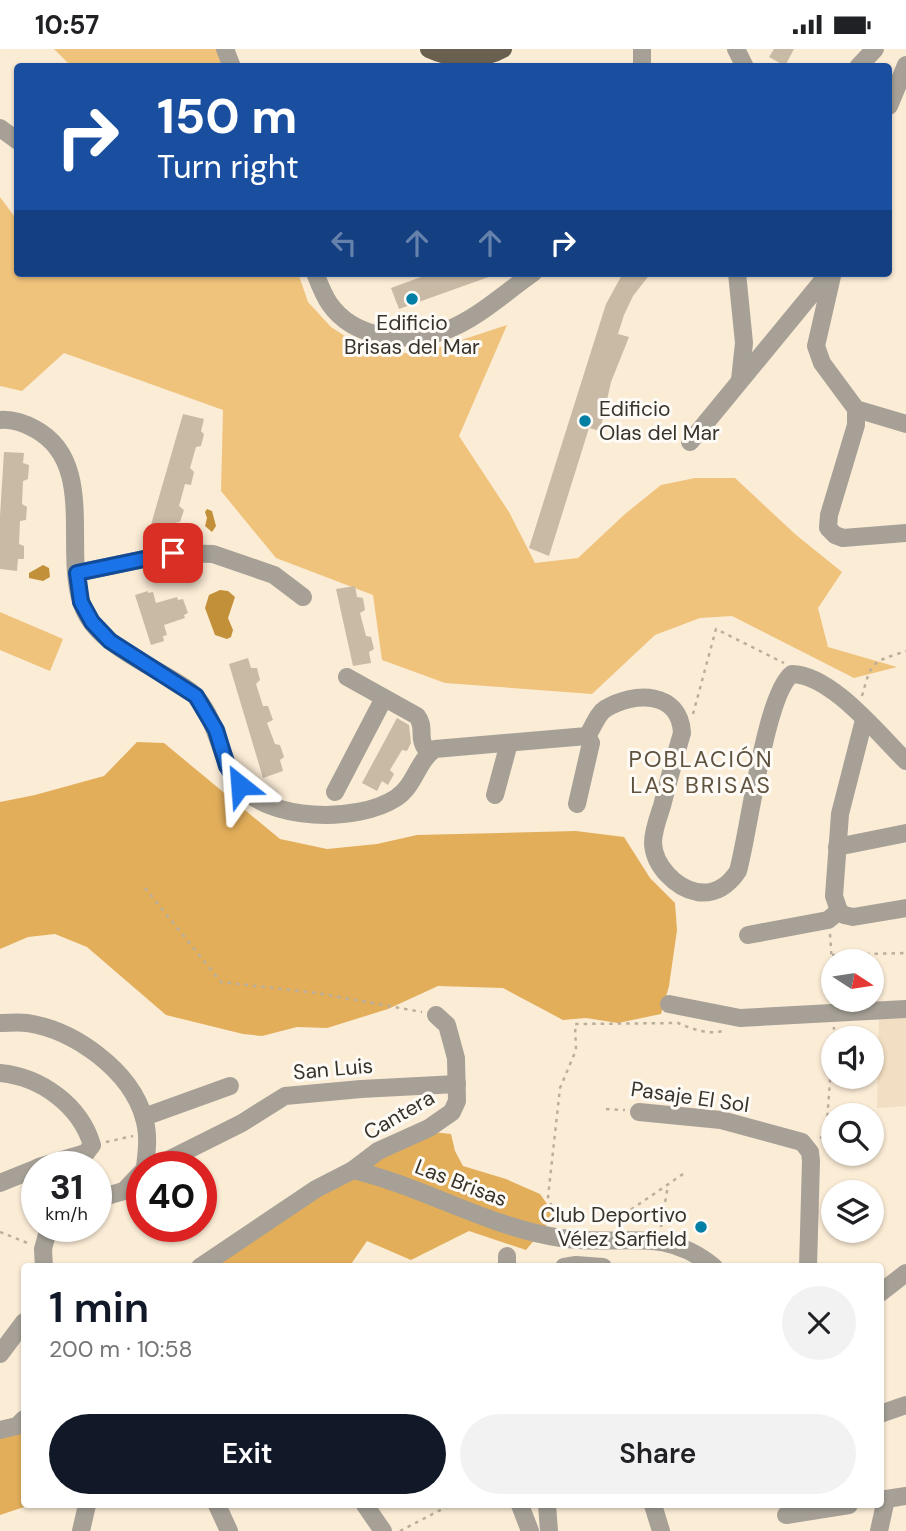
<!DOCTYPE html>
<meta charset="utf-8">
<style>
body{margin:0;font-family:"DM Sans",sans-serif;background:#f2f2f2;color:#202124;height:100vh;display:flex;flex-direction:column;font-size:26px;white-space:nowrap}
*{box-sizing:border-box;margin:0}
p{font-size:23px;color:#757577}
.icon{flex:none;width:38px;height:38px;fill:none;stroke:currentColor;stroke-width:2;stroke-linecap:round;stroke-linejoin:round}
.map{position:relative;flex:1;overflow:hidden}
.sheet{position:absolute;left:21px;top:1214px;width:863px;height:245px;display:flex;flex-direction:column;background:#fff;border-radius:7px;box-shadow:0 2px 5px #0004}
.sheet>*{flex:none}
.guide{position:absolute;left:14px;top:14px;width:878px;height:214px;border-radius:7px;box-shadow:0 2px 5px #0004;background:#1a4fa0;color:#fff;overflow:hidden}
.needle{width:46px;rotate:102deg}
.controls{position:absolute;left:821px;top:900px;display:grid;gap:14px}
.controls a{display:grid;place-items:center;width:63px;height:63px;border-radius:50%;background:#fff;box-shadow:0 2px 5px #0004;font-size:35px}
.speed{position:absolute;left:21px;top:1102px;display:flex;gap:14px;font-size:35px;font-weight:700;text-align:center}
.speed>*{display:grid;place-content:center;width:91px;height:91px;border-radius:50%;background:#fff;box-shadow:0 2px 5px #0004;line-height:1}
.speed small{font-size:18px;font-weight:400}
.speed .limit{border:10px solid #d22;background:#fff;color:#111}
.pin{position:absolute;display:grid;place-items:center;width:60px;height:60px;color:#fff;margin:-30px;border-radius:14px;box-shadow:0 4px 10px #0006}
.me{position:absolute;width:77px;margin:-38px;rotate:332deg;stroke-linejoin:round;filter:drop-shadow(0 0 5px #0008)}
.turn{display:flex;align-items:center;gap:24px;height:147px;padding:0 28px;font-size:32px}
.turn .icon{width:91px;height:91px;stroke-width:2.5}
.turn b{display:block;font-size:49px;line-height:60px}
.lanes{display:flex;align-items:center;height:66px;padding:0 28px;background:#0003;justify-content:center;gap:35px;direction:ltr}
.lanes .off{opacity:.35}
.round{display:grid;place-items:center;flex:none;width:74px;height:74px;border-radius:37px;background:#f2f2f2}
.overview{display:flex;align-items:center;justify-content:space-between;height:119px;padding:0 28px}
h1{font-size:42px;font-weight:600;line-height:52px;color:#111827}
.button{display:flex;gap:14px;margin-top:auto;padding:14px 28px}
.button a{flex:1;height:80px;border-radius:42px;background:#111827;color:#fff;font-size:28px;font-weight:600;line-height:80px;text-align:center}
.button a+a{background:#f2f2f2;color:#202124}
.status{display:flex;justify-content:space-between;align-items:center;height:49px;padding:0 35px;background:#fff;direction:ltr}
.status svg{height:19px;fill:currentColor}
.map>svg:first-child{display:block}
</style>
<div class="status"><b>10:57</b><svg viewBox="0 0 49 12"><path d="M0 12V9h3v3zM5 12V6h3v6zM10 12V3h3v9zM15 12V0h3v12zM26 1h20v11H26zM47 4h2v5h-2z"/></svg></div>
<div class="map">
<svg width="906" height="1482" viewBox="0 0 906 1482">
<rect width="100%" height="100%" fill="#fbecd6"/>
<polygon fill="#f2dec2" points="879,966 906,966 906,1057 877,1059"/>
<g fill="#f0c37c">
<polygon points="54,0 219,0 225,17 71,17"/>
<polygon points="0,148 17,171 18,224 298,224 308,253 331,278 366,301 419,305 507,276 459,387 509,463 535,514 578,509 625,465 661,436 695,429 735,429 795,485 842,523 818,559 828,598 897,618 854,629 732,567 700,569 655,586 592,645 445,634 382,611 373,546 276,509 221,442 223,361 64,304 22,342 0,337"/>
<polygon points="0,563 63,590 50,622 0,601"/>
</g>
<g fill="#e2ae5a">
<polygon points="137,693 164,694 280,790 327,800 377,795 417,786 576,782 624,788 650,829 675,854 677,881 669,937 661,965 618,974 586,969 563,971 503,939 438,937 388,960 327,979 297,978 262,987 243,985 166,966 87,898 55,885 28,888 0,900 0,753 35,746 104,727"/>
<polygon points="424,1082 451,1085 455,1102 463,1117 506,1130 540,1145 555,1166 526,1201 469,1182 411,1211 367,1192 349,1218 204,1218"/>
<polygon points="24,1374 24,1456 30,1456 0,1466 0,1389"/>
</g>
<g fill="#c29039">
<polygon points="207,460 212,462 216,477 212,483 205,477 207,469 205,463"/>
<polygon points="43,516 49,519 50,528 43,532 29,529 29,524"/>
<polygon points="220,541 228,542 235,548 228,569 233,581 231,588 227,590 215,586 205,559 209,546"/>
</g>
<g fill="#c9baa5">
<polygon points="774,0 794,0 785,17 769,8"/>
<polygon points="432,224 497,224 497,225 399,260 391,239"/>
<polygon points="623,224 651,224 633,247 624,266 618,285 629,288 611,333 600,382 589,379 549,507 529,499 606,255"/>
<polygon points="183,365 204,370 201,382 204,385 201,397 196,398 190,419 194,423 191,436 185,435 179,457 184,461 180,473 174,474 172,484 150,479"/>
<polygon points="4,403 24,404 23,414 29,416 28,430 23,432 22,455 27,458 26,471 20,472 19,495 24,497 24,510 18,510 17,522 0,520 0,467"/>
<polygon points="355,537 357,548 363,549 365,561 360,564 366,587 371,588 374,600 369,603 371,614 353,617 336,540"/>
<polygon points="148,542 148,544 153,543 156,554 177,548 178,551 183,550 188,564 184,566 185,569 164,576 167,586 163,587 164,592 151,596 135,546"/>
<polygon points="248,609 251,619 257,619 260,631 256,635 263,657 268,657 273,671 267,674 275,695 280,696 284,708 280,711 283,722 263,729 229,615"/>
<polygon points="397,669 409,676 411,694 407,702 402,701 390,721 394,725 388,736 382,732 377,742 362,734"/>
</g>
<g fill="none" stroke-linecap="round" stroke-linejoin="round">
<g stroke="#baaf9d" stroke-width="2.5" stroke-dasharray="3.5 5" stroke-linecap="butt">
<path d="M862 647C872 611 871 614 906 602"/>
<polyline points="693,665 716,580 784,614"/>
<polyline points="145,839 221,933 317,944 422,963"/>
<polyline points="830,885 833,929"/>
<polyline points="832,906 906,904"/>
<polyline points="833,989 834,978"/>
<polyline points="606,1060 625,1061"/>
<polyline points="820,1089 826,1086 833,991"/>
<polyline points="106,1093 133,1087"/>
<path d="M558 1173 548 1148 560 1039 576 1001 575 975 678 974C692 980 708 986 723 982"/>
<polyline points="610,1175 686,1123"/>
<polyline points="661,1178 668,1136"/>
<polyline points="0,1183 30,1195"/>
<polyline points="400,1482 450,1456"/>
</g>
<g stroke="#a6a096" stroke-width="18">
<polyline points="225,0 232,18"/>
<polyline points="642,0 642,18"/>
<polyline points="736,0 745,18"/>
<polyline points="858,18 875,0"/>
<polyline points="889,57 906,16"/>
<polyline points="0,79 18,92"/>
<path d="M315 224C319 234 323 245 329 254 354 291 408 295 447 281 478 269 506 243 533 224"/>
<polyline points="737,224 744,294 740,331"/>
<polyline points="832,227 816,297 822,314 856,360 906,375"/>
<polyline points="856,360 856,376 829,466 828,479 835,486 843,489 906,484"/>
<path d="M0 371C13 370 24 374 35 380 96 413 64 498 81 552 92 591 139 610 171 630 179 635 191 641 197 649 219 676 219 708 238 734 267 773 358 774 396 749 415 737 417 712 435 700L587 687C593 679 597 665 605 660 634 642 680 642 682 684 675 708 668 733 662 757 658 769 653 782 653 794 654 817 676 839 697 843 715 846 729 836 738 822 749 784 765 645 792 625 832 626 879 686 906 712"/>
<polyline points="690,393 829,224"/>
<polyline points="77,524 173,504 213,505 274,526 303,548"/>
<path d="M347 628 417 667C427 680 415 688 429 704"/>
<polyline points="335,743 384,649"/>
<polyline points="495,746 509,694"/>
<polyline points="577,755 591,694 587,687"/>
<polyline points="837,798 906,784"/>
<polyline points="839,862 834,847 840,765 864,671"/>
<polyline points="839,862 844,866 853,868 906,859"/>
<polyline points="748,886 828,871 839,862"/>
<polyline points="669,955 740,969 906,960"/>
<path d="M0 974C9 974 19 973 27 974 75 981 131 1022 144 1069 149 1085 147 1102 145 1118"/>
<path d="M0 1024C41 1028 80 1056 92 1096L86 1104 39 1118"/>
<polyline points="639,1063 721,1071 802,1093 810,1103 811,1112 808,1218"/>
<polyline points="144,1068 230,1037"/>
<polyline points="146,1118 166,1112 242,1074 285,1047 361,1040 457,1035"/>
<path d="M353 1121C424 1138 488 1178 561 1189 620 1199 661 1175 714 1218"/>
<polyline points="0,1134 37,1119"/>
<polyline points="96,1150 124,1142 142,1123"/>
<polyline points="44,1218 43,1200 49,1178"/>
<polyline points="200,1218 316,1140 353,1121 378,1102 429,1079 452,1063 457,1052 456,1009 447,976 436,966"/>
<polyline points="507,1218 507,1207"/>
<polyline points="564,1218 576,1216 603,1218"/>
<polyline points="880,1244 906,1224"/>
<polyline points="0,1305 24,1273"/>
<polyline points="880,1365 906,1356"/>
<polyline points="0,1381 17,1377 24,1370"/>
<polyline points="880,1451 906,1447"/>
<polyline points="217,1456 229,1482"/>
<polyline points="365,1456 383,1482"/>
<polyline points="520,1456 530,1482"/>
<polyline points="547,1456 549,1482"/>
<polyline points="653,1456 661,1482"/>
<polyline points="786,1466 849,1456"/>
<polyline points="81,1482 87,1456"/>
<polyline points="879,1482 886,1450"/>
</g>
<path stroke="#6a604f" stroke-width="18" d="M429 0C453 11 480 13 503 0"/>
</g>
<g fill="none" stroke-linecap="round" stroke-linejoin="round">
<g stroke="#114b97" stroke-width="18">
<polyline id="route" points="173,504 77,524 81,553 92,573 110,592 196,647 216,681 227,717 240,736"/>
</g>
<use href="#route" stroke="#1a73e8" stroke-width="12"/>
</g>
<g fill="#027fa5" stroke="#fefbf6" stroke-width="2.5">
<circle cx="412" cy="250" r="7"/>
<circle cx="585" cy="372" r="7"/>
<circle cx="701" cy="1178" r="7"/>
</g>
<g text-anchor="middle" stroke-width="6" stroke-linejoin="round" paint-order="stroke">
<g font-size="21" fill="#38332a" stroke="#fefbf6">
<text x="412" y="281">Edificio<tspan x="412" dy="24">Brisas del Mar</tspan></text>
<text x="599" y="367" text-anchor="start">Edificio<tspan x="599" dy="24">Olas del Mar</tspan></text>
<text x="687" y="1173" text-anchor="end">Club Deportivo<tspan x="687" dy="24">Vélez Sarfield</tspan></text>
</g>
<g font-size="21" fill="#38332a" stroke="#fefbf6">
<text transform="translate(333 1020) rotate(-5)" y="7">San Luis</text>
<text transform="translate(690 1048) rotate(8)" y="7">Pasaje El Sol</text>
<text transform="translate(399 1066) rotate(-30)" y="7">Cantera</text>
<text transform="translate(461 1134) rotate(21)" y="7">Las Brisas</text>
</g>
<g font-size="23" letter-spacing="2" fill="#5f523f" stroke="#fefbf6">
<text x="701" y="718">POBLACIÓN<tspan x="701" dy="26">LAS BRISAS</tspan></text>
</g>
</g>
</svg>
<div class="controls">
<a><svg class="needle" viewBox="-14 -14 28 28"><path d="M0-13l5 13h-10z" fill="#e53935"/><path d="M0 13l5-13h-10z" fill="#757577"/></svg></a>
<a><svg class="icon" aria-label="sound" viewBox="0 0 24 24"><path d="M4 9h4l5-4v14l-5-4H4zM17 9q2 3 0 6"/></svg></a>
<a><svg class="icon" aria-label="search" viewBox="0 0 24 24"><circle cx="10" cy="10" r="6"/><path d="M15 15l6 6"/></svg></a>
<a><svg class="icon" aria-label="layers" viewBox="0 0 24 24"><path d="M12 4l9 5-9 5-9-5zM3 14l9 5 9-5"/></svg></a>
</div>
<div class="speed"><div>31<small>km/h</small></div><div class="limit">40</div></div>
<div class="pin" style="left:173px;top:504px;background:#d93025"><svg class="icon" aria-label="arrive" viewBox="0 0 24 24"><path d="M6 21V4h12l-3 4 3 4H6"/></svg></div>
<svg class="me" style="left:240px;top:736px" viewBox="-20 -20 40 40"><path d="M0-17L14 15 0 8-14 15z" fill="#1a73e8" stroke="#fff" stroke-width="4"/></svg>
<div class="guide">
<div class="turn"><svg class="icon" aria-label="right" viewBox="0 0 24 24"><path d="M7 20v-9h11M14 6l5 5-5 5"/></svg><div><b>150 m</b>Turn right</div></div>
<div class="lanes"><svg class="icon off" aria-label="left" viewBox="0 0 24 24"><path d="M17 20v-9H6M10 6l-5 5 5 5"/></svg><svg class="icon off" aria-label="ahead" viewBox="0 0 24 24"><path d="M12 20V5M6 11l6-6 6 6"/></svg><svg class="icon off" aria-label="ahead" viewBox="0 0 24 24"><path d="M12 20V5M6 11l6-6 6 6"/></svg><svg class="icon" aria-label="right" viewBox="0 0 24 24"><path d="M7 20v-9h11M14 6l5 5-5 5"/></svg></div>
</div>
<section class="sheet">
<div class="overview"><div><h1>1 min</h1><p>200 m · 10:58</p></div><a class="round"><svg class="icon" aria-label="close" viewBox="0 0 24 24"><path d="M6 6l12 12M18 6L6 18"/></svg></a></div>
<div class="button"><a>Exit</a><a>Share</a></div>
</section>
</div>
